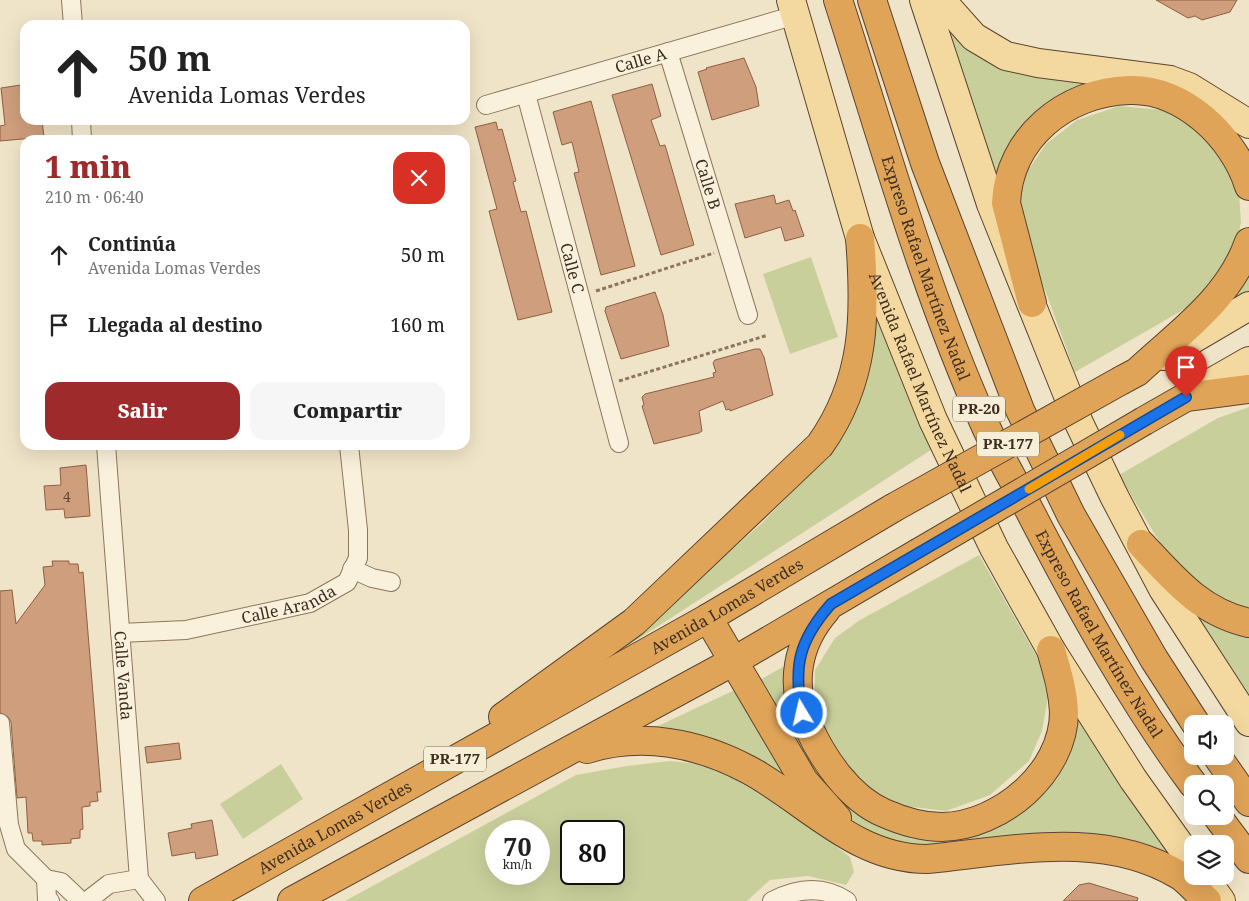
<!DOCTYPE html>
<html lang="es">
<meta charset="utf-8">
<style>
body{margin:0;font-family:"Noto Serif",serif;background:#f6f6f6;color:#222;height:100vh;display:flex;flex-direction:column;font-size:19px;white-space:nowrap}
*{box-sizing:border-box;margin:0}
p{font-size:16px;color:#767676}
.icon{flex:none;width:28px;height:28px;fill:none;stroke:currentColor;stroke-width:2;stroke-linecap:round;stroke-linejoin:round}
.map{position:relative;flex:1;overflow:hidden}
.details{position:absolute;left:20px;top:135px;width:450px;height:315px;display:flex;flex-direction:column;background:#fff;border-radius:15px;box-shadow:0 5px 20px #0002}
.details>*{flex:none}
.guide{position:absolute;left:20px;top:20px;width:450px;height:105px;border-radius:15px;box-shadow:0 5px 20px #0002;background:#fff;color:#222;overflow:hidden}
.fabs{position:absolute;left:1184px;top:715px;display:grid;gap:10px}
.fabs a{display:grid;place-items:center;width:50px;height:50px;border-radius:10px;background:#fff;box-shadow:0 5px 20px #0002;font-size:25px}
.speed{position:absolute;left:485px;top:820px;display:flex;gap:10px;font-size:25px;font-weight:700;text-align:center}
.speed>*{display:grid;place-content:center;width:65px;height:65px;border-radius:50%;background:#fff;box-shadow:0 5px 20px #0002;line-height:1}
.speed small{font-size:12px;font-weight:400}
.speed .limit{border:2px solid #111;border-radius:8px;background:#fff;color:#111}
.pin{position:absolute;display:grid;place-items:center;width:42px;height:42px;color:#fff;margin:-51px -21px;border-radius:50% 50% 50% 0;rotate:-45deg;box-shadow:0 0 5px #0007}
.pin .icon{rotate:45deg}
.me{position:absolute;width:55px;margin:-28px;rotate:351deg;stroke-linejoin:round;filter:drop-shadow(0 0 4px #0008)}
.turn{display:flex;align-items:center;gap:18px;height:105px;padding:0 25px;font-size:22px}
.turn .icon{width:65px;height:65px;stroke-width:2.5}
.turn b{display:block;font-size:35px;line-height:42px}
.round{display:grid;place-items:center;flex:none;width:52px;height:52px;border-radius:15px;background:#f6f6f6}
.summary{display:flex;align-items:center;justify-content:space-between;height:85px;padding:0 25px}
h1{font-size:30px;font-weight:800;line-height:38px;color:#9e2a2b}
.cta{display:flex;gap:10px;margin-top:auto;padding:10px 25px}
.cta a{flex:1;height:58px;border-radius:15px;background:#9e2a2b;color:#fff;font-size:20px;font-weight:800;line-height:58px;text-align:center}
.cta a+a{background:#f6f6f6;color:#222}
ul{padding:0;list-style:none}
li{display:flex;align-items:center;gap:15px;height:70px;padding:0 25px}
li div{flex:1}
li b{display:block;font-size:19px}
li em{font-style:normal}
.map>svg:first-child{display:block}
</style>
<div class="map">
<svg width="1249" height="901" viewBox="0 0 1249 901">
<rect width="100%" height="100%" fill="#f0e4c8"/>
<g fill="#c9cf9b" fill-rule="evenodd">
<polygon points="948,23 1117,83 1081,92 1002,195 940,26"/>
<polygon points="1119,106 1163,110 1196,128 1223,155 1239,192 1241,223 1231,262 1204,298 1075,372 1019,219 1019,199 1027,172 1046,144 1077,120"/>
<polygon points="811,257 838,337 790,354 763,274"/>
<polygon points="1249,277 1249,298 1216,315 1244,285"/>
<polygon points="877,307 903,385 934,448 629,645 626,644 763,522 821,462"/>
<polygon points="1249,407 1249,614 1229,610 1172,563 1119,475 1218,418"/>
<polygon points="979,555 1040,662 1048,698 1042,731 1029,761 990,795 946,811 904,806 869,789 842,759 814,718 815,670 835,638 860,620"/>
<path d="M1172 587C1195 609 1218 630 1249 637V699Z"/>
<path d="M788 664 874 822 912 839 946 838 1045 786 1069 753 1079 714 1185 866 907 850C894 845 880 841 867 835 826 815 781 723 756 682Z"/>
<polygon points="739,688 812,804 641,734"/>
<path d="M670 761 710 765 796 815 850 857 854 872 846 885 808 876 770 880 747 901H345L576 775 627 766ZM496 831H539V874H496ZM571 831H614V874H571Z"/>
<polygon points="281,764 303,799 243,839 220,804"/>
</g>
<g fill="#cf9f7d" stroke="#8d5f41">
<polygon points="1156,0 1237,0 1230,12 1202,20 1195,16 1188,18"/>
<polygon points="744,58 756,87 759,106 712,120 698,72 707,69 706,68"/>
<polygon points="652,84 661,116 651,120 660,146 665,145 694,245 661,255 612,95"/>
<polygon points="21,85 22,91 25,91 25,120 42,120 44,137 0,141 0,126 5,125 1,88"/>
<polygon points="591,101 635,266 601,275 574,173 579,172 572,142 562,145 553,112"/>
<polygon points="496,122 498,130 502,129 516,181 513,182 521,212 526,211 552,312 518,320 489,211 497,209 475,127"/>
<polygon points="774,195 776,204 789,200 793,211 795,210 804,236 785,241 781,227 745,238 735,204"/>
<polygon points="655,292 663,315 669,346 621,359 605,311 606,307"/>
<polygon points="755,349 760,349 764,357 773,395 730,411 730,409 726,410 723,401 699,411 702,431 699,433 654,444 642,406 644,405 642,397 645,394 714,377 713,373 716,372 713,363 715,360"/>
<polygon points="86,465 90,516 65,518 64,509 46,510 44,486 61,485 60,468"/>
<polygon points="52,561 69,561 69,564 78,564 79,573 83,572 101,792 97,792 98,801 90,802 90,806 82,807 83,829 80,830 80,838 71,839 71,843 42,845 42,841 33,841 32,833 28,833 26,797 17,798 11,722 8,717 0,713 0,591 12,590 16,624 45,585 43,567 53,566"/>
<polygon points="179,743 181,759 147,763 145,747"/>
<polygon points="212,820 218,855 196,859 195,852 172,856 168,833 192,828 191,824"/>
<polygon points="1089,883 1138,898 1137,901 1063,901 1079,885"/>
</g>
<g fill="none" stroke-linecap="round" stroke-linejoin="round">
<g stroke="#8d765c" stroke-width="20">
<g id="street">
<polyline points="71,0 73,25"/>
<path id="s1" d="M668 52 748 315"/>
<path id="s2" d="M526 94 619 443"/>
<path id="s3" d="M486 105 796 15"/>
<polyline points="81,120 82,140"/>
<path id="s4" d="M106 445 139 879 156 901"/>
<polyline points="352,569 372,578 391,582"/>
<path id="s5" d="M120 633 186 630 310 603 347 582 358 558V530L349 445"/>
<polyline points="0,723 9,825 16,849 46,879 61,882 81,901"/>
<polyline points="46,879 47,899 50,901"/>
<polyline points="87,901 109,884 139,879"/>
<path d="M772 901C797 888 823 885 847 901"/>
</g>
</g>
<g stroke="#5b4430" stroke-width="30">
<g id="primary">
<path id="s6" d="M791 0 860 238 933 420 994 548 1051 650 1133 779 1192 862"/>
<polyline points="924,0 991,204 1079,423 1114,496 1163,589 1249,722"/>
<polyline points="941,0 974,37 1006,56 1038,63 1170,80 1189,87 1249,124"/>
<polyline points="1164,356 1249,306"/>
<polyline points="1186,397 1249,361"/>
<polyline points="1203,876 1221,901"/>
</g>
</g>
<g stroke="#5b4430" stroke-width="30">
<g id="highway">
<path id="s7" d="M838 0C884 143 924 290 986 427 1001 460 1020 491 1036 523 1083 613 1133 703 1193 784"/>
<polyline points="872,0 925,163 1020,410 1071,515 1154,659 1196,724"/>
<path d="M1032 303 1006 203C1009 138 1065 92 1129 90 1183 88 1234 137 1249 186"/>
<path d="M1122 380 1137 372C1180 332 1229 299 1249 242"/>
<polyline points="1144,421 1186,397 1249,389"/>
<path d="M1141 544C1174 579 1200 612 1249 623"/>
<path d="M826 610C797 643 789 685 808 726 823 759 849 798 884 813 902 821 923 827 942 827 1000 826 1064 773 1064 712 1063 690 1057 671 1051 650"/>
<polyline points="708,618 804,781 837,818"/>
<path d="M503 717 634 622 820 445C866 380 866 314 860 238"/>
<path d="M587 749C642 732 699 743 749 770 808 802 855 859 927 859 1011 851 1102 829 1179 875 1189 881 1198 893 1207 901"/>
<polyline points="1217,756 1249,802"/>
<polyline points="1217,816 1249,859"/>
<path id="s8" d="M203 901 708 618 893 508"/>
<polyline points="292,901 734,661 918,553"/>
</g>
</g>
<g stroke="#8d765c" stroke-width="3" stroke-dasharray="4 2.5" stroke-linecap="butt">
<polyline points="596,291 714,253"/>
<polyline points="619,381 768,335"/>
</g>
<use href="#street" stroke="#faf1dc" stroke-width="18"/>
<use href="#primary" stroke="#f3d9a0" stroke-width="28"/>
<use href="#highway" stroke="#e0a458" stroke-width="28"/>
<g stroke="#5b4430" stroke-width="30" stroke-linecap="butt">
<g id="highway-bridge">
<polyline points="893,508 1122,380"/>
<polyline points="918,553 1144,421"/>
</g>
</g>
<use href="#highway-bridge" stroke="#e0a458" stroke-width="28"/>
</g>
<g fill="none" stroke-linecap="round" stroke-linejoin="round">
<g stroke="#114b97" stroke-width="12">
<path id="route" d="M802 713C793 666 799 640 831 604L1186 397"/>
</g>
<use href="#route" stroke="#1a73e8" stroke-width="9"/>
<polyline stroke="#f59e0b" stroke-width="9" points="1029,489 1120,435"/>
</g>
<g text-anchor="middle" stroke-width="5" stroke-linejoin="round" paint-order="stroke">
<g font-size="14" fill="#624a37">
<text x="67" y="502">4</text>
</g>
<g fill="#f7eed8" stroke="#756857" stroke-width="1">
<rect x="953" y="396.5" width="52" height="25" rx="4"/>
<rect x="977" y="431.5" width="62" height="25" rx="4"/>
<rect x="424" y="746.5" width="62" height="25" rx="4"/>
</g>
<g font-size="15" font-weight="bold" fill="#3d2e20">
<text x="979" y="414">PR-20</text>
<text x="1008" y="449">PR-177</text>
<text x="455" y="764">PR-177</text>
</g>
<g font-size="16" fill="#3d2e20" stroke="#f7eed8">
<text dy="6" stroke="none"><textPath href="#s3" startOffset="161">Calle A</textPath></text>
<text dy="6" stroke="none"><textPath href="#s1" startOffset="138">Calle B</textPath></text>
<text dy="6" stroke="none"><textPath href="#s2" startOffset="180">Calle C</textPath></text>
<text dy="6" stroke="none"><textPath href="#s7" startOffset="282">Expreso Rafael Martínez Nadal</textPath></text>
<text dy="6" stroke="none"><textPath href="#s6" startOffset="404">Avenida Rafael Martínez Nadal</textPath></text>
<text dy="6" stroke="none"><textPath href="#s5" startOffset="172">Calle Aranda</textPath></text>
<text dy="6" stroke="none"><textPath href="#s8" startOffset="601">Avenida Lomas Verdes</textPath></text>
<text dy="6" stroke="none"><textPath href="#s7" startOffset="688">Expreso Rafael Martínez Nadal</textPath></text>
<text dy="6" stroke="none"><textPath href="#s4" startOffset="231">Calle Vanda</textPath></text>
<text dy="6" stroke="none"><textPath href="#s8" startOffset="151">Avenida Lomas Verdes</textPath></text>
</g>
</g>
</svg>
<div class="fabs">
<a><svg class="icon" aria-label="sound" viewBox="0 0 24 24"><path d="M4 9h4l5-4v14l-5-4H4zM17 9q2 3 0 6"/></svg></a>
<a><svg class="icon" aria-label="search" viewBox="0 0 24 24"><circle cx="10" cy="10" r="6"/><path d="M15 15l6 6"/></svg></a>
<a><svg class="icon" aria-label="layers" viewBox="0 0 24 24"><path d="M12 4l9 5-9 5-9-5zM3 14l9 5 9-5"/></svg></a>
</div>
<div class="speed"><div>70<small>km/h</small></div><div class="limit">80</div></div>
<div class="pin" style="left:1186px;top:397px;background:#d93025"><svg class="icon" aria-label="arrive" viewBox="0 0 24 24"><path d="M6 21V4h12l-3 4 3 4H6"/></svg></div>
<svg class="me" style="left:802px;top:713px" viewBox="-20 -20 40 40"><circle r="17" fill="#1a73e8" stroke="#fff" stroke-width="3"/><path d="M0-11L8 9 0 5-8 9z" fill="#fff"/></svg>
<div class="guide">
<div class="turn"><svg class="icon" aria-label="ahead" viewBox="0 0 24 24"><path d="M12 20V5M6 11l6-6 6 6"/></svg><div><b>50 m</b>Avenida Lomas Verdes</div></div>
</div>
<section class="details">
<div class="summary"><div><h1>1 min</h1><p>210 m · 06:40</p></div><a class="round" style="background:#d93025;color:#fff"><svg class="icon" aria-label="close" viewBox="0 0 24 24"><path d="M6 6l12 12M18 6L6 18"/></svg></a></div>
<ul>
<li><svg class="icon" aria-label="ahead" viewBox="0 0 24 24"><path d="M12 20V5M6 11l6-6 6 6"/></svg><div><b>Continúa</b><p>Avenida Lomas Verdes</p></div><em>50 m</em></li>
<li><svg class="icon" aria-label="arrive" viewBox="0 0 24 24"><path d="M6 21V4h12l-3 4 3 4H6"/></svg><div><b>Llegada al destino</b></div><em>160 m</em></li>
</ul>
<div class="cta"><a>Salir</a><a>Compartir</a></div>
</section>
</div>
